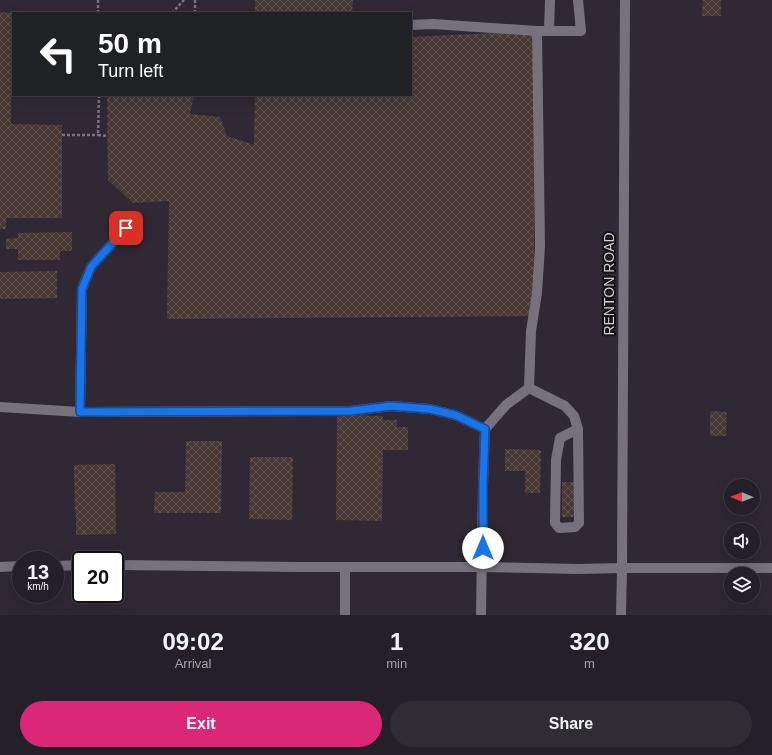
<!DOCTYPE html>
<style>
body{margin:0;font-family:Helvetica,sans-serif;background:#302c34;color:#f1f3f6;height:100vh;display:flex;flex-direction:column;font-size:15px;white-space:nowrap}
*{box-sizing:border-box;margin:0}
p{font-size:13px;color:#a3a2a8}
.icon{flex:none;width:22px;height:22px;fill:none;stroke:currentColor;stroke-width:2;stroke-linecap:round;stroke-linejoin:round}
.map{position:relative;height:615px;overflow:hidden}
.drawer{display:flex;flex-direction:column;background:#241f28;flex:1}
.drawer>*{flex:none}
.top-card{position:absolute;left:12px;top:12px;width:400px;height:84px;border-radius:0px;box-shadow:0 4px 16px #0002,0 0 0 1px #413d45;background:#202124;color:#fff;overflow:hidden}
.needle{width:26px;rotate:271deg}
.fabs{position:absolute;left:724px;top:479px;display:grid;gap:8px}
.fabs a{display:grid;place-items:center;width:36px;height:36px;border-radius:50%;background:#241f28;box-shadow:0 4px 16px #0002,0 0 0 1px #413d45;font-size:20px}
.speed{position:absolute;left:12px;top:551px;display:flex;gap:8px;font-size:20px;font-weight:700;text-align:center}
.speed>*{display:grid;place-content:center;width:52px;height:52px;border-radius:50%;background:#241f28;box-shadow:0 4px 16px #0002,0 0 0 1px #413d45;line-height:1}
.speed small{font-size:10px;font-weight:400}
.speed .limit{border:2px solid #111;border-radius:6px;background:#fff;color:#111}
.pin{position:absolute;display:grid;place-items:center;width:34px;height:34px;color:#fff;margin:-17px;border-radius:8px;box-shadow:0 2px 6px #0006}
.me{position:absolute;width:44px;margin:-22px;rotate:0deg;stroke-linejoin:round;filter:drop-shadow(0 0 3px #0008)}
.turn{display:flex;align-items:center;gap:14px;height:84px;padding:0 20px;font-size:18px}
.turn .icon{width:52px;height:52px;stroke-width:2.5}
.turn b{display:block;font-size:28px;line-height:34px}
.eta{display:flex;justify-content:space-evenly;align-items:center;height:68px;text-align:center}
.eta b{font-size:24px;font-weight:600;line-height:28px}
.cta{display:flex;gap:8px;margin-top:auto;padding:8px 20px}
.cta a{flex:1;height:46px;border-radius:24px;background:#db2777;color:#fff;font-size:16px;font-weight:600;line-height:46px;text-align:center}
.cta a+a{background:#302c34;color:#f1f3f6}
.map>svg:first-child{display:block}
</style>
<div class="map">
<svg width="772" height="615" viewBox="0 0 772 615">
<defs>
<pattern id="building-cross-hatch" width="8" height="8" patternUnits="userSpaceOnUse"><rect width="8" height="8" fill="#473834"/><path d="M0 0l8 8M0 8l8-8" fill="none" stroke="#615451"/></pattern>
</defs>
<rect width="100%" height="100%" fill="#302935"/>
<g fill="url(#building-cross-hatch)">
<polygon points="255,0 353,0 352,13 255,13"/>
<polygon points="703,0 721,0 721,16 702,16"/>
<polygon points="0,12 13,13 13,93 11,93 11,124 62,125 62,218 6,218 6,229 0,229"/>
<polygon points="537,31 533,316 167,319 169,201 133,203 108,180 107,95 194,95 190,114 220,117 227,136 254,145 255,95 411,95 411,37"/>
<polygon points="72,232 72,251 60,251 60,260 18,260 18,249 6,249 6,239 18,238 18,233"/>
<polygon points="57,271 57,298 0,299 0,272"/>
<polygon points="710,411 727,412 726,436 710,436"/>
<polygon points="337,415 383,416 383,420 397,420 397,427 408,427 408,450 383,450 382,521 336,520"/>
<polygon points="186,441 222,441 221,513 154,513 155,492 185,492"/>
<polygon points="505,449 541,450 540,493 525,493 525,471 505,471"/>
<polygon points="250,457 293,457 292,520 249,519"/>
<polygon points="115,464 116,534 76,535 76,513 75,513 74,465"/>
<rect x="562" y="482" width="14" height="35"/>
</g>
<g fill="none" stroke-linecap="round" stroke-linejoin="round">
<g stroke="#7a757f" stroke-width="2.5" stroke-dasharray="3 2" stroke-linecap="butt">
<polyline points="98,0 98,13"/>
<polyline points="195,0 195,13"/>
<polyline points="172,13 184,0"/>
<polyline points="99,95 98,135 108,136"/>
<polyline points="62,135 98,135"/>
</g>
<g stroke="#77707d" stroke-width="10">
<polyline points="411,25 433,24 537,31"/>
<polyline points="549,31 550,0"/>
<polyline points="529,388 565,406 574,416 578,429 579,523 575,527 559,528 555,523 556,460 560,438 578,429"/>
<polyline points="0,407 80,412 350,411 391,406 430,409 455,415 485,429"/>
<polyline points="80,412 82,289 91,267 126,228"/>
<polyline points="115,565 300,567 482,567 579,569 622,568 625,0"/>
<polyline points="55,566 81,565"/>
<polyline points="0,567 21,566"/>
<polyline points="345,615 345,567"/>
<polyline points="481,615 483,485 485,429 506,405 529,388 531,331 537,293 540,246 537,31 581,31 578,0"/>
<polyline points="621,615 622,568 772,568"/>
</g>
</g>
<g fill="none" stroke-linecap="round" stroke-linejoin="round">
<g stroke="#114b97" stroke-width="10">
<polyline id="route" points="126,228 91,267 82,289 80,412 350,411 391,406 430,409 455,415 485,429 483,485 483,548"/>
</g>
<use href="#route" stroke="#1a73e8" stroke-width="7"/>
</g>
<g text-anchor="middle" stroke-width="4" stroke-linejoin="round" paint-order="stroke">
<g font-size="14" fill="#d3cfd7" stroke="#161318">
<text transform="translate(609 284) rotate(-90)" y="5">RENTON ROAD</text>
</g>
</g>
</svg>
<div class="fabs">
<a><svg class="needle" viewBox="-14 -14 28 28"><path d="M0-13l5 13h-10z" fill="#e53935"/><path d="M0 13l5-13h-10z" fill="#a3a2a8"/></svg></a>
<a><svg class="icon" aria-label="sound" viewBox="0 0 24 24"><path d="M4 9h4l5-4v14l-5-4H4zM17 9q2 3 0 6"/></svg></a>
<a><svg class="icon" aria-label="layers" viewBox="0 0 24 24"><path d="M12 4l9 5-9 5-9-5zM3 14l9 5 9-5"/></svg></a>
</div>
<div class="speed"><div>13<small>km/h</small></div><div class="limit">20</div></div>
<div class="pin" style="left:126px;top:228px;background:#d93025"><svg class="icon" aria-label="arrive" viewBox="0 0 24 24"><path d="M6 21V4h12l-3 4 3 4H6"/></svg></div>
<svg class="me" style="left:483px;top:548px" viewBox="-20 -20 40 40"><circle r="19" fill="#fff"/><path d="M0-13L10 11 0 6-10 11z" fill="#1a73e8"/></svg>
<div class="top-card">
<div class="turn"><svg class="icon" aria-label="left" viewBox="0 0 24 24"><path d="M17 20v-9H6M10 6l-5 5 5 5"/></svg><div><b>50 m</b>Turn left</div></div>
</div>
</div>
<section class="drawer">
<div class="eta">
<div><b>09:02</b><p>Arrival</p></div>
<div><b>1</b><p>min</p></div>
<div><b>320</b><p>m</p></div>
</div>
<div class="cta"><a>Exit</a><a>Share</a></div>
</section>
